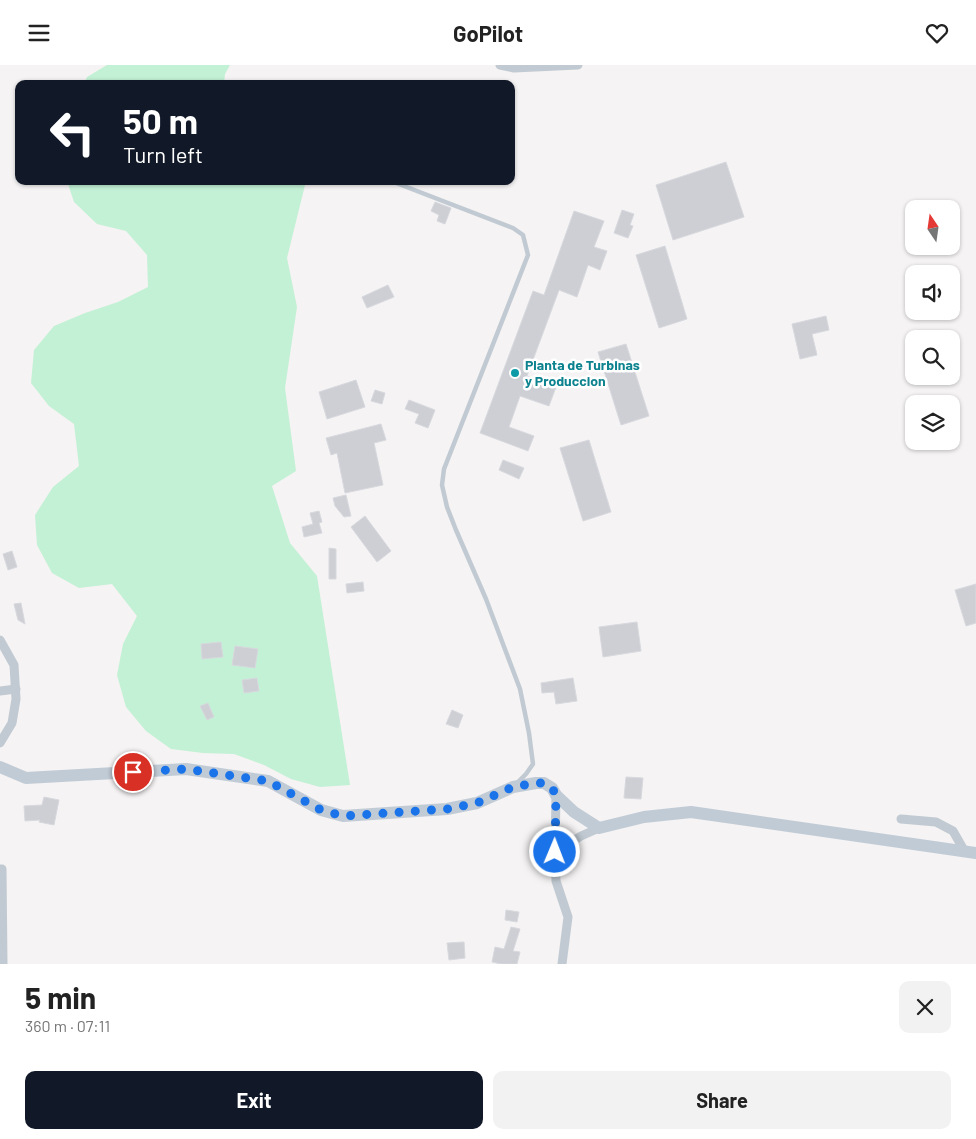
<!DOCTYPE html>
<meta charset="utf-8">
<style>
body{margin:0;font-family:Barlow,sans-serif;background:#f2f2f2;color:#222;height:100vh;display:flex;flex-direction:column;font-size:19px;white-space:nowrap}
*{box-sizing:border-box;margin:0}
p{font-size:16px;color:#767676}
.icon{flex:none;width:28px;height:28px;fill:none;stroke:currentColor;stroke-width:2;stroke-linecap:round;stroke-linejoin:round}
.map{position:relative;height:899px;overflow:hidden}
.details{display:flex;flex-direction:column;background:#fff;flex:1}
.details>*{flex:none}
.top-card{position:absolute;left:15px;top:15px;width:500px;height:105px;border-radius:10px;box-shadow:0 1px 4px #0004;background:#111827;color:#fff;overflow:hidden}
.needle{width:32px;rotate:347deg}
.controls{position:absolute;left:905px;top:135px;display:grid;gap:10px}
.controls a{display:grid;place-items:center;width:55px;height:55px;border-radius:10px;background:#fff;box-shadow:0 1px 4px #0004;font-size:25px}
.pin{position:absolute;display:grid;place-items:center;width:42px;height:42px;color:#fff;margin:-21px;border:2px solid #fff;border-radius:50%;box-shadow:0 1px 5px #0007}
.me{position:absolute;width:55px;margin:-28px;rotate:1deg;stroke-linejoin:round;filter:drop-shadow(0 0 4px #0008)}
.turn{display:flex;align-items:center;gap:18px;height:105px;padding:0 25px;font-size:22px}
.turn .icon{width:65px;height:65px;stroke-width:2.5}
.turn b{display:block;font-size:35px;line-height:42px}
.round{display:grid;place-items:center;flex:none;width:52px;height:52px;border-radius:10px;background:#f2f2f2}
.headline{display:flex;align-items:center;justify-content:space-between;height:85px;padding:0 25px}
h1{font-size:30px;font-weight:700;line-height:38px}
.button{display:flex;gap:10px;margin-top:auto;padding:10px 25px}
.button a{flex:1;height:58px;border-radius:10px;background:#111827;color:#fff;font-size:20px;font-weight:700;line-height:58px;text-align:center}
.button a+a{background:#f2f2f2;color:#222}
header{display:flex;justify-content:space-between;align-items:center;height:65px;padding:0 25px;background:#fff;font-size:22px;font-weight:700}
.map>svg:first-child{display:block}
</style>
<header><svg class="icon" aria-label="menu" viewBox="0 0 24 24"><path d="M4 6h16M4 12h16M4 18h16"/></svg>GoPilot<svg class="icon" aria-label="heart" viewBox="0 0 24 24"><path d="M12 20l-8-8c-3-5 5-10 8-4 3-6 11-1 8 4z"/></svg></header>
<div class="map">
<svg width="976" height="899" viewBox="0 0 976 899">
<rect width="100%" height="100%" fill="#f5f3f3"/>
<g fill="#c3f1d5">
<polygon points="107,0 230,0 225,9 224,19 84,19 87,12"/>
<polygon points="67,116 306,116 287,193 297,242 285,323 296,406 272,421 290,478 317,511 350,720 320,722 291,714 264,700 234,689 203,688 171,684 146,666 126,642 117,610 123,579 137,551 112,519 79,523 52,508 37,480 35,450 53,422 79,401 74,359 49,341 31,318 34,285 54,261 85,248 118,237 148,222 147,190 126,166 97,159 74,137"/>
</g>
<g fill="#cdcfd5" stroke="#d7d9de">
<polygon points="726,97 744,152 673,175 656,120"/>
<polygon points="435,137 451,143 445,159 437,156 439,150 431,146"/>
<polygon points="622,145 634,149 630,160 633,161 628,173 614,168"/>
<polygon points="574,146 604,156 594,182 607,186 600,205 588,200 577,232 559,225 527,311 556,322 549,341 520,331 509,362 534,371 528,386 480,368 533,226 544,230"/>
<polygon points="665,181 687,254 659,263 636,190"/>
<polygon points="388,220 394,232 367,243 362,232"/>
<polygon points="826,251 829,265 812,269 817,290 800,294 792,259"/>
<polygon points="626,279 649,351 621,360 598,287"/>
<polygon points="356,315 365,342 327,354 319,327"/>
<polygon points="375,325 385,328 382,339 371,336"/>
<polygon points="409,335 435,345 428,363 415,358 419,349 405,344"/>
<polygon points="381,359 386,375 374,378 383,420 345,428 337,388 331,390 326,373"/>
<polygon points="589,375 611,447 583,456 560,383"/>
<polygon points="503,395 524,403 519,414 499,405"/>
<polygon points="346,430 351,451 344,452 335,441 333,433"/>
<polygon points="319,446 322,457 319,458 322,468 304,472 302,462 313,459 310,448"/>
<polygon points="365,451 391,486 377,497 351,462"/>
<polygon points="329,483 336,484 336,514 329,514"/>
<polygon points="12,486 17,502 8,505 3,489"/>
<polygon points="363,517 364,526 347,528 346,519"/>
<polygon points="976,519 976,558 966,561 955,525"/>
<polygon points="21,538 25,559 18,555 14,539"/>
<polygon points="637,557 641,586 603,592 599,562"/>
<polygon points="221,577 223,592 202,594 201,579"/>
<polygon points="235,581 258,584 255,603 232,600"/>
<polygon points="257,613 259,626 244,628 242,615"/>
<polygon points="573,613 577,636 556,639 554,627 542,628 541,618"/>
<polygon points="208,638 214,652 207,655 200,641"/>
<polygon points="452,645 463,650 458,663 446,659"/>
<polygon points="626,712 643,713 641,734 624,733"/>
<polygon points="44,732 59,735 54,760 39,757 40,755 25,756 24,741 42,740"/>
<polygon points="506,845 519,847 517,857 505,855"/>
<polygon points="511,862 520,864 513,886 520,887 517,899 501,899 492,897 495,882 504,884"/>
<polygon points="464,877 465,893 449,895 447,878"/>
</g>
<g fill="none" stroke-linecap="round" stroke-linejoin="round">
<polyline stroke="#c1cad2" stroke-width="4.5" points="391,116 513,163 523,170 528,190 444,404 442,420 447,442 456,465 486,534 520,624 529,668 533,699 526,709 517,718"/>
<g stroke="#c1cad2" stroke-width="9">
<polyline points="500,0 514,3 578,0"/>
<polyline points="0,575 14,600 16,634 12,658 0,678"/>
<polyline points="0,626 16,624"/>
<polyline points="556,730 555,787 556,816 568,852 562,899"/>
<polyline points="901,754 936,757 953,766 965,787"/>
<polyline points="555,787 581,771 599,763"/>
<polyline points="0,804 2,804 3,899"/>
</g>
<polyline stroke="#c1cbd6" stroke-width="12" points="0,702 26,713 186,704 268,716 321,745 343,751 447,744 477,738 513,722 536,718 544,718 552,723 556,730 574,747 599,763 644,752 691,747 976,788"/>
</g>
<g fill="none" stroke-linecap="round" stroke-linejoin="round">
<polyline stroke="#1a73e8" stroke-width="9" stroke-dasharray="0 16.2" points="133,707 186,704 268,716 321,745 343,751 447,744 477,738 513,722 536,718 544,718 552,723 556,730 555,787"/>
</g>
<circle fill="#0f9aa8" stroke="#fff" stroke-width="2" cx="515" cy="308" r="5"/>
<g text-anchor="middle" stroke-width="5" stroke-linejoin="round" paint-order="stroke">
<g font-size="14" font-weight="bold" fill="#0d838f" stroke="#fff" text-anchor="start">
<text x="525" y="305">Planta de Turbinas<tspan x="525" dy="16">y Produccion</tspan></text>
</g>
</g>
</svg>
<div class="controls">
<a><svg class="needle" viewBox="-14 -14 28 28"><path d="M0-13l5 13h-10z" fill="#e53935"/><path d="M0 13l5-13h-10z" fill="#767676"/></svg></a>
<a><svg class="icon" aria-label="sound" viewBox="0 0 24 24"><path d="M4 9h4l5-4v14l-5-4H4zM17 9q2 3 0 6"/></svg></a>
<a><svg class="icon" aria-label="search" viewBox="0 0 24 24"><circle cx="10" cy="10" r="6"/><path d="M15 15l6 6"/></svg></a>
<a><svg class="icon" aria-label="layers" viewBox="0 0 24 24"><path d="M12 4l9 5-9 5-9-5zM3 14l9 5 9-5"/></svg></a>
</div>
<div class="pin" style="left:133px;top:707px;background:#d93025"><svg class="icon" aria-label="arrive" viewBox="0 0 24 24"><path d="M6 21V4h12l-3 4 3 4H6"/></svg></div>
<svg class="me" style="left:555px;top:787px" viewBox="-20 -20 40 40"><circle r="17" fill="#1a73e8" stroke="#fff" stroke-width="3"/><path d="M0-11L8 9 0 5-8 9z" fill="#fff"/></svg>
<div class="top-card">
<div class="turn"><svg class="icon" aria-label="left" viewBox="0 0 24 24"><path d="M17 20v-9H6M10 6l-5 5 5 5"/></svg><div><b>50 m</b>Turn left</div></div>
</div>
</div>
<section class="details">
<div class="headline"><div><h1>5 min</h1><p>360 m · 07:11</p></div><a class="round"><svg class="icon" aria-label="close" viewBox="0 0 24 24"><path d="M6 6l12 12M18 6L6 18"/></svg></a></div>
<div class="button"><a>Exit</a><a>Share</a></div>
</section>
